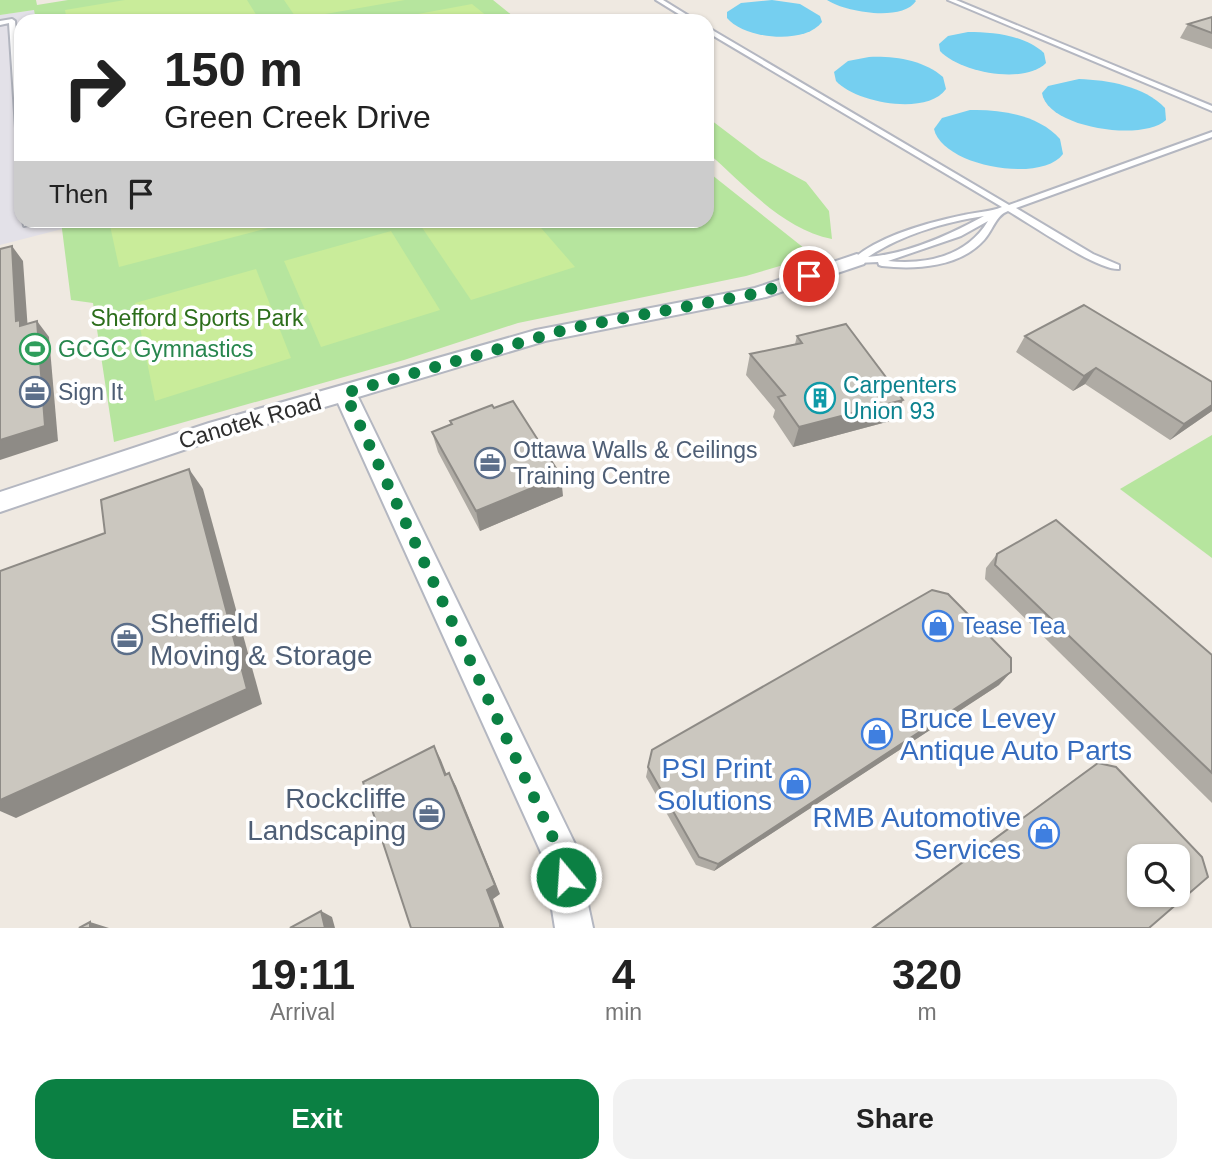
<!DOCTYPE html>
<style>
body{margin:0;font-family:Helvetica,sans-serif;background:#f2f2f2;color:#222;height:100vh;display:flex;flex-direction:column;font-size:26px;white-space:nowrap}
*{box-sizing:border-box;margin:0}
p{font-size:23px;color:#767676}
.icon{flex:none;width:38px;height:38px;fill:none;stroke:currentColor;stroke-width:2;stroke-linecap:round;stroke-linejoin:round}
.map{position:relative;height:928px;overflow:hidden}
.side{display:flex;flex-direction:column;background:#fff;flex:1}
.side>*{flex:none}
.top-card{position:absolute;left:14px;top:14px;width:700px;height:214px;border-radius:21px;box-shadow:0 2px 5px #0004;background:#fff;color:#222;overflow:hidden}
.tools{position:absolute;left:1127px;top:844px;display:grid;gap:14px}
.tools a{display:grid;place-items:center;width:63px;height:63px;border-radius:14px;background:#fff;box-shadow:0 2px 5px #0004;font-size:35px}
.pin{position:absolute;display:grid;place-items:center;width:60px;height:60px;color:#fff;margin:-30px;border:4px solid #fff;border-radius:50%;box-shadow:0 2px 7px #0007}
.me{position:absolute;width:77px;margin:-38px;rotate:342deg;stroke-linejoin:round;filter:drop-shadow(0 0 5px #0008)}
.turn{display:flex;align-items:center;gap:24px;height:147px;padding:0 35px;font-size:32px}
.turn .icon{width:91px;height:91px;stroke-width:2.5}
.turn b{display:block;font-size:49px;line-height:60px}
.then{display:flex;align-items:center;height:66px;padding:0 35px;background:#0003;gap:14px;font-size:26px}
.eta{display:flex;justify-content:space-evenly;align-items:center;height:119px;text-align:center}
.eta b{font-size:42px;font-weight:700;line-height:49px}
.button{display:flex;gap:14px;margin-top:auto;padding:14px 35px}
.button a{flex:1;height:80px;border-radius:21px;background:#0b8043;color:#fff;font-size:28px;font-weight:700;line-height:80px;text-align:center}
.button a+a{background:#f2f2f2;color:#222}
.map>svg:first-child{display:block}
</style>
<div class="map">
<svg width="1212" height="928" viewBox="0 0 1212 928">
<rect width="100%" height="100%" fill="#efe9e1"/>
<polygon fill="#e3e1e8" points="34,10 36,21 21,21 21,220 61,221 62,229 0,245 0,15"/>
<g fill="#b6e59e">
<polygon points="0,0 36,0 37,5 68,0 493,0 519,21 36,21 34,10 0,15"/>
<path d="M707 117 761 158 806 182 829 211 832 239C782 229 745 185 707 152Z"/>
<polygon points="707,171 814,256 746,276 518,323 404,360 114,442 93,303 71,300 61,221 707,220"/>
<polygon points="1212,435 1212,558 1120,489"/>
</g>
<g fill="#c9ec9a">
<polygon points="125,0 247,0 260,21 67,21 65,10"/>
<polygon points="284,0 405,0 297,19"/>
<polygon points="472,4 493,21 380,21"/>
<polygon points="109,221 109,220 295,221 119,267"/>
<polygon points="429,221 535,221 575,267 471,300 419,223"/>
<polygon points="391,231 440,310 321,347 284,261"/>
<polygon points="256,269 291,358 155,401 135,303"/>
</g>
<g fill="#75cff0">
<path d="M772 0 800 4 820 16 822 22C805 45 744 39 727 18V12L741 3Z"/>
<path d="M827 0H915L916 1C902 22 845 12 827 0Z"/>
<path d="M968 32C994 32 1024 35 1044 53L1046 63C1024 85 959 72 940 51L939 44 948 36Z"/>
<path d="M869 57C895 56 923 60 943 77L946 89C927 116 856 103 836 81L834 72 848 61Z"/>
<path d="M1079 79C1108 80 1144 86 1165 108L1166 120C1143 142 1047 128 1042 93L1048 86Z"/>
<path d="M970 110C1001 109 1039 115 1060 139L1063 154C1041 184 942 166 934 129L942 118Z"/>
</g>
<g fill="none" stroke-linecap="round" stroke-linejoin="round">
<g stroke="#b4b7c1" stroke-width="4">
<g id="service">
<polygon points="656,0 663,0 697,21 690,21"/>
<polygon points="948,0 956,0 1212,106 1212,111"/>
<polygon points="12,19 15,21 21,95 21,145 17,143 9,23 0,25 0,21"/>
<path d="M707 27 1009 205 1212 132V137L1016 208 1093 254 1119 265V269C1096 270 1031 224 1008 211 996 215 993 230 984 240 960 267 916 270 882 266L879 265 878 262 857 263 852 260C878 236 930 222 964 215 976 212 990 212 1002 207L707 32ZM984 216C949 235 908 254 868 257 901 235 945 222 984 216ZM988 221C967 256 927 265 888 261L961 236Z"/>
<polygon points="23,220 31,220 31,224 24,226"/>
</g>
</g>
<g stroke="#b4b7c1" stroke-width="4">
<polygon id="minor" points="857,254 866,260 864,264 766,297 545,341 358,397 575,844 593,928 555,928 544,859 338,403 216,439 0,512 0,492 209,423 536,330 755,288"/>
</g>
<use href="#service" fill="#fff" fill-rule="evenodd"/>
<use href="#minor" fill="#fff" fill-rule="evenodd"/>
</g>
<g fill="#afaba4">
<polygon points="1212,17 1212,49 1180,38 1188,24"/>
<polygon points="797,336 894,420 793,447 773,417 775,410 746,375 750,354 795,344"/>
<polygon points="1025,336 1212,382 1212,411 1170,440 1085,384 1073,391 1016,352"/>
<polygon points="450,421 563,496 480,531 438,452 432,432 451,425"/>
<polygon points="997,554 1212,655 1212,803 985,579 986,568"/>
<polygon points="999,685 714,871 696,865 646,777 648,767"/>
<polygon points="1098,763 1149,928 871,928 1082,774"/>
</g>
<g fill="#8e8b86">
<polygon points="12,246 23,261 28,331 32,336 16,321"/>
<polygon points="37,321 49,337 58,441 0,460 0,440"/>
<polygon points="1096,368 1085,384 1073,391 1084,376"/>
<polygon points="903,400 894,420 793,447 799,427"/>
<polygon points="1212,405 1212,411 1170,440 1184,424"/>
<polygon points="189,469 203,489 262,704 16,818 0,811 0,800"/>
<polygon points="561,476 563,496 480,531 476,511"/>
<polygon points="1011,672 999,685 714,871 718,864"/>
<polygon points="434,746 441,760 452,788 445,775"/>
<polygon points="449,773 456,786 500,894 493,899 504,928 500,928"/>
<polygon points="321,911 332,917 335,928 325,928"/>
<polygon points="90,922 109,928 90,928"/>
</g>
<g fill="#cbc7bf" stroke="#8e8b86" stroke-width="2" fill-rule="evenodd">
<polygon points="1212,17 1212,33 1188,24"/>
<polygon points="12,246 16,321 20,320 20,326 37,321 45,426 0,440 0,249"/>
<polygon points="1084,305 1212,382 1212,405 1184,424 1096,368 1084,376 1025,336"/>
<polygon points="846,324 903,400 799,427 778,397 785,395 750,354 802,343 797,336"/>
<polygon points="513,401 561,476 476,511 432,432 452,424 450,421 492,405 494,408"/>
<polygon points="189,469 247,689 0,800 0,571 105,533 101,500"/>
<polygon points="1056,520 1212,655 1212,773 995,565 997,554"/>
<polygon points="932,590 948,594 1011,658 1011,672 718,864 699,857 648,767 652,750"/>
<polygon points="434,746 445,775 449,773 495,885 487,890 500,924 500,928 411,928 363,782"/>
<path d="M1098 763 1116 767 1202 857 1208 877 1149 928H873ZM1139 856H1178V894H1139Z"/>
<polygon points="321,911 325,928 290,928"/>
<polygon points="90,922 90,928 79,928"/>
</g>
<g fill="none" stroke-linecap="round" stroke-linejoin="round">
<polyline stroke="#0b8043" stroke-width="12" stroke-dasharray="0 21.6" points="566,877 562,857 345,393 571,328 759,293 809,276"/>
</g>
<defs>
<g id="stadium-ring" transform="scale(1.575)"><circle r="9.5" fill="#fff" stroke="#2e9e5b" stroke-width="1.5"/><path d="M0-5a6.5 5 0 1 0 0 10a6.5 5 0 1 0 0-10ZM-3.5-1.8h7v3.6h-7Z" fill="#2e9e5b"/></g>
<g id="office-ring" transform="scale(1.575)"><circle r="9.5" fill="#fff" stroke="#5c6f8a" stroke-width="1.5"/><path d="M-6-3h4V-5.5h4V-3h4V5H-6ZM-1-4.5V-3h2v-1.5ZM-6 0V1H6V0Z" fill="#5c6f8a"/></g>
<g id="building-ring" transform="scale(1.575)"><circle r="9.5" fill="#fff" stroke="#0f9aa8" stroke-width="1.5"/><path d="M-4-6H4V6H1V3H-1V6H-4ZM-2.5-4.3h1.7v1.8h-1.7ZM.8-4.3h1.7v1.8H.8ZM-2.5-1h1.7V.8h-1.7ZM.8-1h1.7V.8H.8Z" fill="#0f9aa8"/></g>
<g id="shop-ring" transform="scale(1.575)"><circle r="9.5" fill="#fff" stroke="#3f7fe0" stroke-width="1.5"/><path d="M-5-2.5h2.3a2.7 3.5 0 0 1 5.4 0H5L5.5 6h-11ZM-1.5-2.5h3a1.5 2.3 0 0 0-3 0Z" fill="#3f7fe0"/></g>
</defs>
<g fill-rule="evenodd">
<use href="#stadium-ring" x="35" y="349"/>
<use href="#office-ring" x="35" y="392"/>
<use href="#building-ring" x="820" y="398"/>
<use href="#office-ring" x="490" y="463"/>
<use href="#shop-ring" x="938" y="626"/>
<use href="#office-ring" x="127" y="639"/>
<use href="#shop-ring" x="877" y="734"/>
<use href="#shop-ring" x="795" y="784"/>
<use href="#office-ring" x="429" y="814"/>
<use href="#shop-ring" x="1044" y="833"/>
</g>
<g text-anchor="middle" stroke-width="7" stroke-linejoin="round" paint-order="stroke">
<g font-size="23" fill="#2c6e1b" stroke="#fff">
<text x="197" y="326">Shefford Sports Park</text>
</g>
<g font-size="23" fill="#27864d" stroke="#fff" text-anchor="start">
<text x="58" y="357">GCGC Gymnastics</text>
</g>
<g font-size="23" fill="#0d838f" stroke="#fff" text-anchor="start">
<text x="843" y="393">Carpenters<tspan x="843" dy="26">Union 93</tspan></text>
</g>
<g font-size="23" fill="#4e5e75" stroke="#fff" text-anchor="start">
<text x="58" y="400">Sign It</text>
<text x="513" y="458">Ottawa Walls &amp; Ceilings<tspan x="513" dy="26">Training Centre</tspan></text>
</g>
<g font-size="23" fill="#2e2e2e" stroke="#fff">
<text transform="translate(250 421) rotate(-16)" y="8">Canotek Road</text>
</g>
<g font-size="23" fill="#366cbe" stroke="#fff" text-anchor="start">
<text x="961" y="634">Tease Tea</text>
</g>
<g font-size="28" fill="#4e5e75" stroke="#fff" text-anchor="start">
<text x="150" y="633">Sheffield<tspan x="150" dy="32">Moving &amp; Storage</tspan></text>
<text x="406" y="808" text-anchor="end">Rockcliffe<tspan x="406" dy="32">Landscaping</tspan></text>
</g>
<g font-size="28" fill="#366cbe" stroke="#fff" text-anchor="end">
<text x="900" y="728" text-anchor="start">Bruce Levey<tspan x="900" dy="32">Antique Auto Parts</tspan></text>
<text x="772" y="778">PSI Print<tspan x="772" dy="32">Solutions</tspan></text>
<text x="1021" y="827">RMB Automotive<tspan x="1021" dy="32">Services</tspan></text>
</g>
</g>
</svg>
<div class="tools">
<a><svg class="icon" aria-label="search" viewBox="0 0 24 24"><circle cx="10" cy="10" r="6"/><path d="M15 15l6 6"/></svg></a>
</div>
<div class="pin" style="left:809px;top:276px;background:#d93025"><svg class="icon" aria-label="arrive" viewBox="0 0 24 24"><path d="M6 21V4h12l-3 4 3 4H6"/></svg></div>
<svg class="me" style="left:566px;top:877px" viewBox="-20 -20 40 40"><circle r="17" fill="#0b8043" stroke="#fff" stroke-width="3"/><path d="M0-11L8 9 0 5-8 9z" fill="#fff"/></svg>
<div class="top-card">
<div class="turn"><svg class="icon" aria-label="right" viewBox="0 0 24 24"><path d="M7 20v-9h11M14 6l5 5-5 5"/></svg><div><b>150 m</b>Green Creek Drive</div></div>
<div class="then">Then<svg class="icon" aria-label="arrive" viewBox="0 0 24 24"><path d="M6 21V4h12l-3 4 3 4H6"/></svg></div>
</div>
</div>
<section class="side">
<div class="eta">
<div><b>19:11</b><p>Arrival</p></div>
<div><b>4</b><p>min</p></div>
<div><b>320</b><p>m</p></div>
</div>
<div class="button"><a>Exit</a><a>Share</a></div>
</section>
